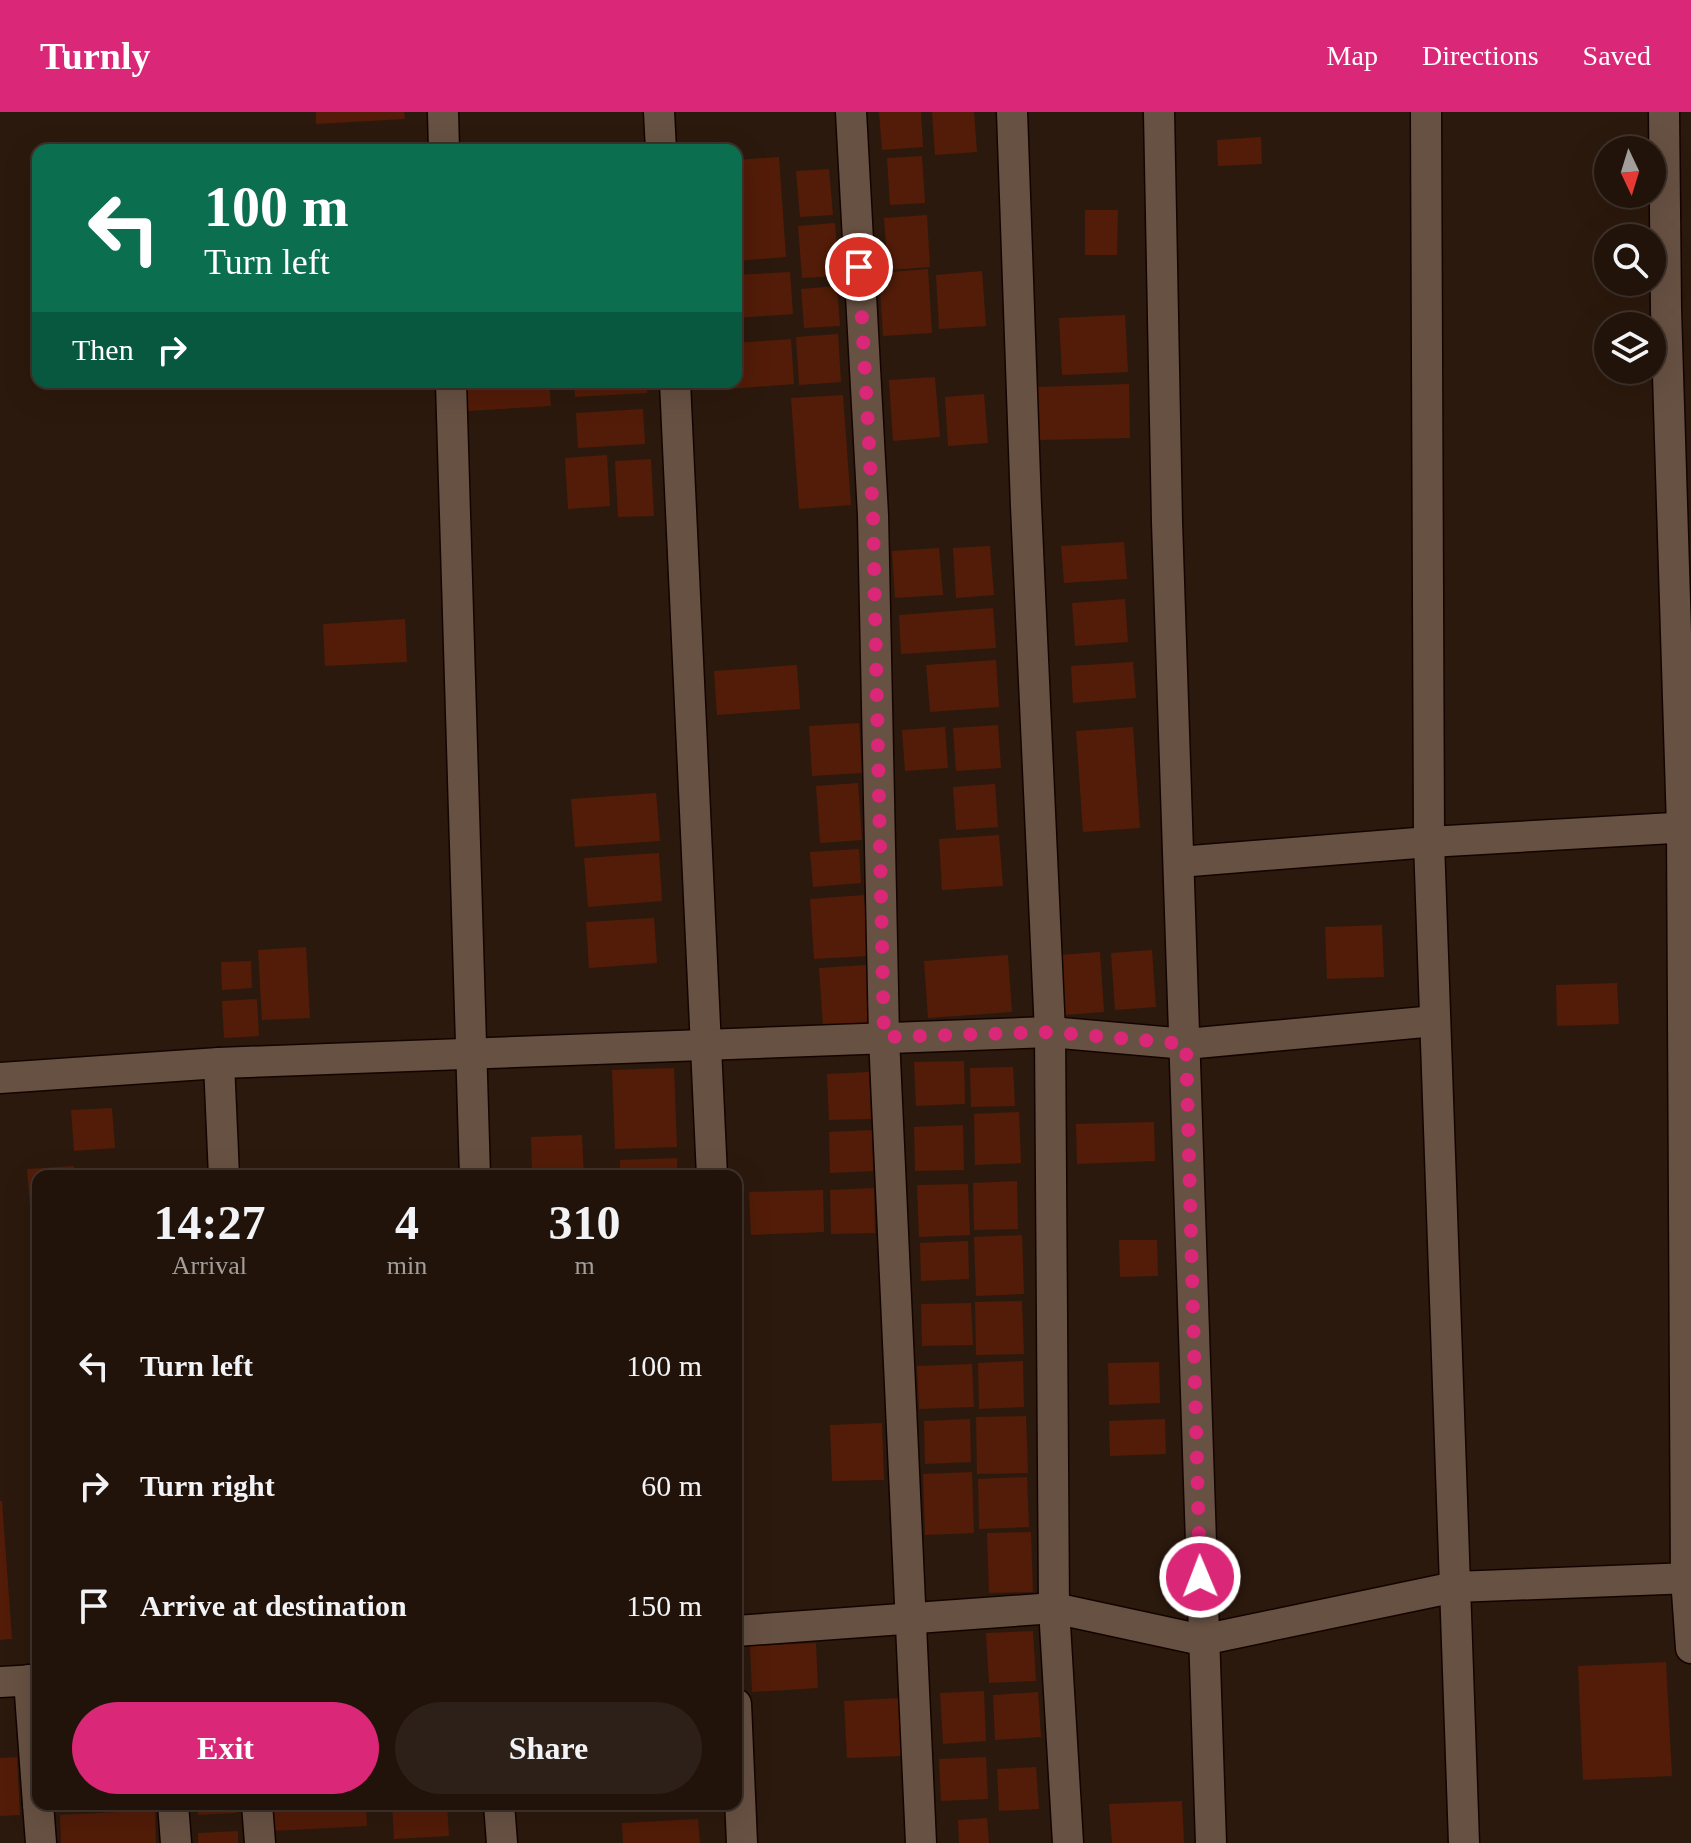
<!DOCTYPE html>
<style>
body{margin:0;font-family:"Times New Roman",serif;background:#2d2018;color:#f1f3f6;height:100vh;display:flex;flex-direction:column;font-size:30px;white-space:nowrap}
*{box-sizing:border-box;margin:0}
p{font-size:26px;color:#a29e9c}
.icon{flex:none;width:44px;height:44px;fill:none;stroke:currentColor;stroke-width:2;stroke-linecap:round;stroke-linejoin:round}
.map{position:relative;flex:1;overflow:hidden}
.details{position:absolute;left:32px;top:1058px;width:710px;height:640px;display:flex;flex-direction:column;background:#21130a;border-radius:16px;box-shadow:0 8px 32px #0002,0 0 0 2px #3e322b}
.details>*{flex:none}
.hud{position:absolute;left:32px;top:32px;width:710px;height:244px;border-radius:16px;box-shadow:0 8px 32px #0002,0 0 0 2px #3e322b;background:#0b6e4f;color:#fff;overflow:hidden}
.needle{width:52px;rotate:176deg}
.buttons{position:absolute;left:1594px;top:24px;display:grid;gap:16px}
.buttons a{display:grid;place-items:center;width:72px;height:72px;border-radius:50%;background:#21130a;box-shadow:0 8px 32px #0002,0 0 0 2px #3e322b;font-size:40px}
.pin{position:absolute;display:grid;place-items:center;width:68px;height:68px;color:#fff;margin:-34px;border:4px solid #fff;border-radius:50%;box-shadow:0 2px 8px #0007}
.me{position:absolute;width:88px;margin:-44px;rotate:359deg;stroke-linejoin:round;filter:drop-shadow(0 0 6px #0008)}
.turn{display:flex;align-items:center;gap:28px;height:168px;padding:0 40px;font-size:36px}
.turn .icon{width:104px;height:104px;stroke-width:2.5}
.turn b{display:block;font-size:56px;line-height:68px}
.then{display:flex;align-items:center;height:76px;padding:0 40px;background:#0003;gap:16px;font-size:30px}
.eta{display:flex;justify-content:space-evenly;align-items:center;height:136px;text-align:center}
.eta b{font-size:48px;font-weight:700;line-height:56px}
.cta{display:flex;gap:16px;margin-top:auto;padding:16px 40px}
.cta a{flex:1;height:92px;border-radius:48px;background:#db2777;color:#fff;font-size:32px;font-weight:700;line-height:92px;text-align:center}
.cta a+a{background:#2d2018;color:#f1f3f6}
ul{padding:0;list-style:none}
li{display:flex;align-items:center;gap:24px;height:120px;padding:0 40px}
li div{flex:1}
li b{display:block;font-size:30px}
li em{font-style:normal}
header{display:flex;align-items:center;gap:48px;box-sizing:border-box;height:112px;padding:0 40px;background:#db2777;color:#fff}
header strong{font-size:38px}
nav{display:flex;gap:44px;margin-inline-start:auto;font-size:28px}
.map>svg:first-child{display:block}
</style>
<header>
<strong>Turnly</strong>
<nav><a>Map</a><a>Directions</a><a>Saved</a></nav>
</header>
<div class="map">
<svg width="1691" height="1731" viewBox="0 0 1691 1731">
<rect width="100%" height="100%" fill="#2c190d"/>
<g fill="#521c08">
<polygon points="316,0 404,0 405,7 316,12"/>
<polygon points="879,0 921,0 923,35 882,38"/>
<polygon points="932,0 974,0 977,40 935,43"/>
<polygon points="1261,25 1262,52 1218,54 1217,28"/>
<polygon points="922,44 925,91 890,93 887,46"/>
<polygon points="779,45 786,145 736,149 736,48"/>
<polygon points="829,57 833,103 800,105 796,59"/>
<polygon points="1085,98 1118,98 1117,143 1085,143"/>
<polygon points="927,103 930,155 888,158 884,106"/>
<polygon points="835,111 839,164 802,166 798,114"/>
<polygon points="928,157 932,221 883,224 879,161"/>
<polygon points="982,159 986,214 939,217 936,163"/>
<polygon points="790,160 793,202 736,206 736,163"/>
<polygon points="837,174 840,214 804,216 801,177"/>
<polygon points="1125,203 1128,260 1062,263 1059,206"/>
<polygon points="838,222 841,270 799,273 796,225"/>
<polygon points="791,227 794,272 728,277 728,270 736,270 736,231"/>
<polygon points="935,265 940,325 893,329 889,268"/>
<polygon points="465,270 549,270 551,294 467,299"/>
<polygon points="574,270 647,270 647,281 575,285"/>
<polygon points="1129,272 1130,326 1039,328 1038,275"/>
<polygon points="984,282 988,331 948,334 945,285"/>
<polygon points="843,283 851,393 799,397 791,286"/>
<polygon points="643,297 645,332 578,336 576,301"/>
<polygon points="607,343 610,394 568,397 565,346"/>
<polygon points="651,347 654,404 618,405 615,349"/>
<polygon points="1124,430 1127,467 1064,471 1061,434"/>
<polygon points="990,434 994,483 956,486 953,436"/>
<polygon points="939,436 943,483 895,486 892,439"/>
<polygon points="1125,487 1128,530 1075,534 1072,491"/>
<polygon points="993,496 996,536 901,542 899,503"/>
<polygon points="405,507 407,550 325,554 323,512"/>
<polygon points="996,548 999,595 930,600 926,553"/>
<polygon points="1133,550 1136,586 1073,591 1071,554"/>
<polygon points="797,553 800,597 717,603 714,559"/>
<polygon points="859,611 862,661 812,664 809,614"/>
<polygon points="998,613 1001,656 956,659 953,616"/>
<polygon points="945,615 948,656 905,659 902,618"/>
<polygon points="1133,615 1140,716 1083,720 1076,619"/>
<polygon points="858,671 862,728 820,731 816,674"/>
<polygon points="995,672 998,715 956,718 953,675"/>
<polygon points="656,681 660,729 575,735 571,687"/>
<polygon points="999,723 1003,774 942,778 939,727"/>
<polygon points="859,737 861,771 813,775 810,740"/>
<polygon points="659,741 662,789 588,795 584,746"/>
<polygon points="864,783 869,844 814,847 810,787"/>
<polygon points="654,806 657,851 589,856 586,810"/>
<polygon points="1382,813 1384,865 1327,867 1325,815"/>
<polygon points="306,835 310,906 262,908 258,838"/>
<polygon points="1152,838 1156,895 1115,898 1111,841"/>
<polygon points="1100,840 1104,900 1063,903 1059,843"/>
<polygon points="1008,843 1012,900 928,906 924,849"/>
<polygon points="251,849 252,876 222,878 221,850"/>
<polygon points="866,853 870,911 823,915 819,856"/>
<polygon points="1617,871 1619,912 1557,914 1556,873"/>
<polygon points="257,887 259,924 224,926 222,889"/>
<polygon points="964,949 965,992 916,994 914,950"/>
<polygon points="1013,955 1015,994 971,995 970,956"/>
<polygon points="674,956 677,1035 615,1037 612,958"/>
<polygon points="869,960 871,1007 829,1008 827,962"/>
<polygon points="112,996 115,1036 74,1039 71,998"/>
<polygon points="1019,1000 1021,1051 975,1053 974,1002"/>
<polygon points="1154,1010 1155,1049 1077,1052 1076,1012"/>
<polygon points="963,1013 964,1058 915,1059 914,1015"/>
<polygon points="872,1018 873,1059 830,1061 829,1020"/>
<polygon points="582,1023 584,1064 532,1064 531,1025"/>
<polygon points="677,1046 677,1064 620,1064 620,1048"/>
<polygon points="74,1054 74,1064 38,1064 38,1110 31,1110 27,1057"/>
<polygon points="1017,1069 1018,1117 974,1118 973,1071"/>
<polygon points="968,1072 970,1123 919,1125 917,1073"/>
<polygon points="874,1076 875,1121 831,1122 830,1078"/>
<polygon points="823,1078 824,1120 751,1123 749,1080"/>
<polygon points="31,1120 38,1120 38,1174 35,1174"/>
<polygon points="1022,1123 1024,1182 976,1184 974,1125"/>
<polygon points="1119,1128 1157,1128 1158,1164 1120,1165"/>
<polygon points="968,1129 969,1167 921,1169 920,1131"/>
<polygon points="1022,1189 1024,1242 976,1243 975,1190"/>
<polygon points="971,1191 973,1233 922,1234 921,1192"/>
<polygon points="1023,1249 1024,1295 979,1297 978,1251"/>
<polygon points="1159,1250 1160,1291 1109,1293 1108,1251"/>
<polygon points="972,1252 974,1295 919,1297 917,1254"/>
<polygon points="1026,1304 1028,1361 977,1362 976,1305"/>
<polygon points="970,1307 971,1350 925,1352 924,1309"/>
<polygon points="1165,1307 1166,1342 1110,1344 1109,1309"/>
<polygon points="882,1311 884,1368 832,1369 830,1313"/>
<polygon points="972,1360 974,1421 925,1423 923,1362"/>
<polygon points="1027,1365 1029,1415 979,1417 978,1367"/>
<polygon points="0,1389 2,1389 12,1527 0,1528"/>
<polygon points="1031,1420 1033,1480 989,1481 987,1421"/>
<polygon points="1033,1519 1036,1569 989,1571 986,1521"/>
<polygon points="816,1531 818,1576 752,1580 750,1534"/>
<polygon points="1666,1550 1672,1664 1583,1668 1578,1554"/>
<polygon points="984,1579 986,1629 943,1632 940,1581"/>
<polygon points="1038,1580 1041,1625 995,1628 993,1583"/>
<polygon points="900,1586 903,1644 847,1646 844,1589"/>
<polygon points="17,1645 20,1703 0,1704 0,1646"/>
<polygon points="986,1645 988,1687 941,1689 939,1647"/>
<polygon points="1036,1655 1039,1697 999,1699 997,1657"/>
<polygon points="1182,1689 1184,1731 1112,1731 1109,1692"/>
<polygon points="198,1692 236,1692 236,1701 198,1703"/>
<polygon points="270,1692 366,1692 367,1714 271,1719"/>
<polygon points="392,1692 447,1692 449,1724 394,1727"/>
<polygon points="155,1698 156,1731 61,1731 60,1703"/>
<polygon points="987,1706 989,1731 959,1731 958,1708"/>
<polygon points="698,1707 700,1731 623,1731 622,1711"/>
<polygon points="238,1719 238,1731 198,1731 198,1721"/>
</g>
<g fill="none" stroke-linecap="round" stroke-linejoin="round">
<g stroke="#140400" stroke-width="33">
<g id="minor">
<polyline points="443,0 444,38"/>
<polyline points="659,0 661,38"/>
<polyline points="851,0 873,403 884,925 921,1731"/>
<polyline points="1012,0 1026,394 1050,920 1054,1496 1068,1731"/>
<polyline points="1159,0 1167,410 1211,1731"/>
<polyline points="1426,0 1429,730 1464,1731"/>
<polyline points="1664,0 1666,198 1682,715 1686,1466 1691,1536"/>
<polyline points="451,270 475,1064"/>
<polyline points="675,270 712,1064"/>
<polyline points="1179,750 1429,730 1691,715"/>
<polyline points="219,951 224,1064"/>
<polyline points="0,966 219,951 1050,920 1186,932 1435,909"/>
<polyline points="736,1519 1054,1496 1202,1528 1455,1475 1691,1466"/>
<polyline points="29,1568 38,1692"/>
<polyline points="0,1570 38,1568"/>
<polyline points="736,1592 742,1731"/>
<polyline points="38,1692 41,1731"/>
<polyline points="173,1692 176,1731"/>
<polyline points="257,1692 260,1731"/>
<polyline points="499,1692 502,1731"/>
</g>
</g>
<use href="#minor" stroke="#675143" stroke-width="30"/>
</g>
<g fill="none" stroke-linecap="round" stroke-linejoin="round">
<polyline stroke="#db2777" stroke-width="14" stroke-dasharray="0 25.2" points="859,155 873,403 884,925 1050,920 1186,932 1200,1465"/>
</g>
</svg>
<div class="buttons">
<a><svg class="needle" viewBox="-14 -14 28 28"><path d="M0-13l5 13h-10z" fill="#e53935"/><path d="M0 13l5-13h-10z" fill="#a29e9c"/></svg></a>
<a><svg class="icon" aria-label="search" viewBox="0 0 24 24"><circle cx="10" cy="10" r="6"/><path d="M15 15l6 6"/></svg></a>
<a><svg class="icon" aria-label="layers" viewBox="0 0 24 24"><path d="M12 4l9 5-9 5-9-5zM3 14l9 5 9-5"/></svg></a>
</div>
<div class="pin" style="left:859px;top:155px;background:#d93025"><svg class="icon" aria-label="arrive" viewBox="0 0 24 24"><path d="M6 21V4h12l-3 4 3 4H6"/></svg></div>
<svg class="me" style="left:1200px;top:1465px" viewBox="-20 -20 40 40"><circle r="17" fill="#db2777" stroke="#fff" stroke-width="3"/><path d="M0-11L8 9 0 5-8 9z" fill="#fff"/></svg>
<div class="hud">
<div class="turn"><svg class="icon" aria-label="left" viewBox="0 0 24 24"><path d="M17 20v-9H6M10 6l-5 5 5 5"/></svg><div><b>100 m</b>Turn left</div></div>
<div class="then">Then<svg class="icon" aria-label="right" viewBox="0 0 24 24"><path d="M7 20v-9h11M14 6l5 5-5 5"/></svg></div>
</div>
<section class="details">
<div class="eta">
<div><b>14:27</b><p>Arrival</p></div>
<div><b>4</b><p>min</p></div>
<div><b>310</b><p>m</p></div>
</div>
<ul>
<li><svg class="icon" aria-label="left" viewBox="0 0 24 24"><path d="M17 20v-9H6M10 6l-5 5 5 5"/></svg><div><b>Turn left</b></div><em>100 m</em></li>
<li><svg class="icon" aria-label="right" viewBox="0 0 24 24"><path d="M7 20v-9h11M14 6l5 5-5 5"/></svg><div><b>Turn right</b></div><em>60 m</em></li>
<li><svg class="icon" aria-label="arrive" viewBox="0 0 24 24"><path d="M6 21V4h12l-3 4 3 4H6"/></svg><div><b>Arrive at destination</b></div><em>150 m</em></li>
</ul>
<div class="cta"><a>Exit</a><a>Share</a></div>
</section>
</div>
